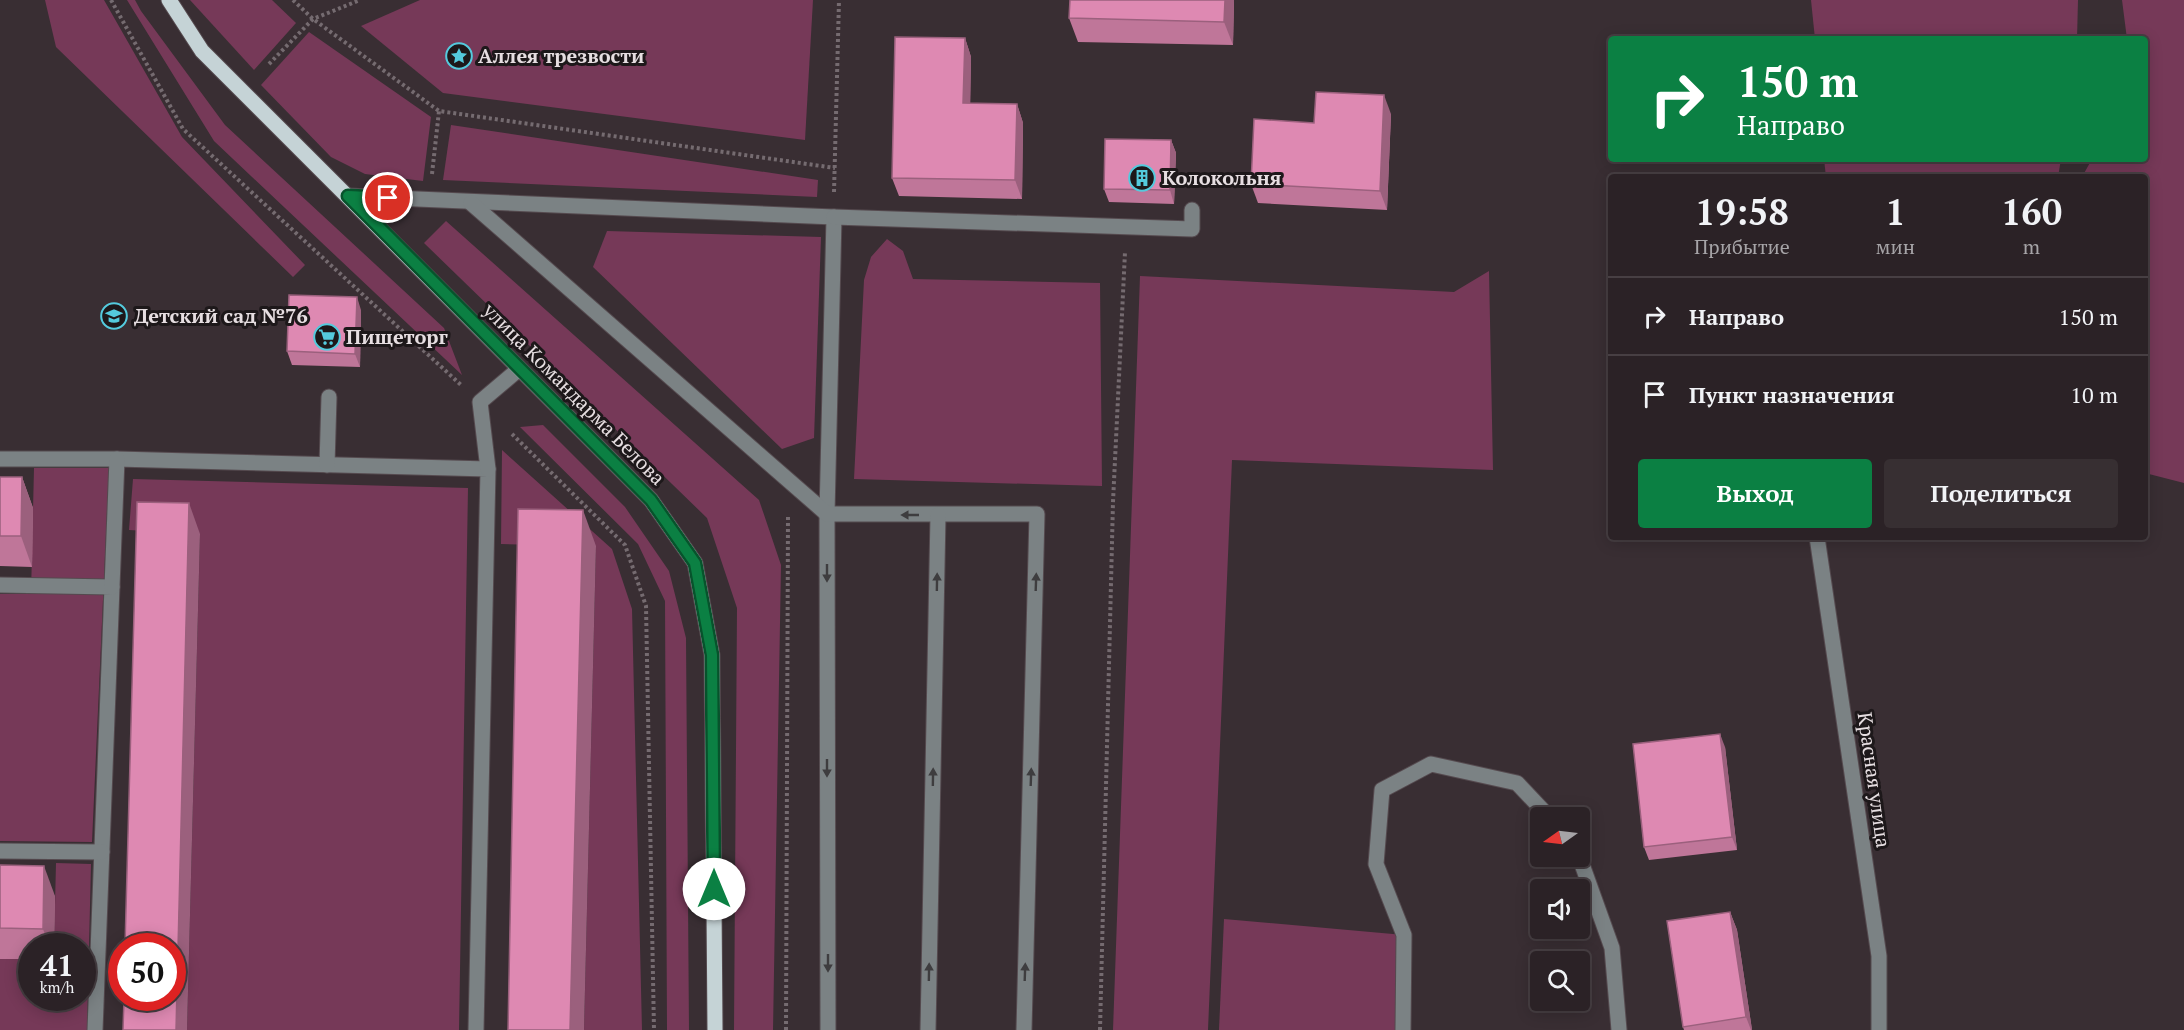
<!DOCTYPE html>
<html lang="ru">
<meta charset="utf-8">
<style>
body{margin:0;font-family:"PT Serif",serif;background:#372f32;color:#f1f3f6;height:100vh;display:flex;flex-direction:column;font-size:22px;white-space:nowrap}
*{box-sizing:border-box;margin:0}
p{font-size:20px;color:#a6a4a7}
.icon{flex:none;width:33px;height:33px;fill:none;stroke:currentColor;stroke-width:2;stroke-linecap:round;stroke-linejoin:round}
.map{position:relative;flex:1;overflow:hidden}
.drawer{position:absolute;left:1608px;top:174px;width:540px;height:366px;display:flex;flex-direction:column;background:#2b2226;border-radius:6px;box-shadow:0 3px 15px #0003,0 0 0 2px #473f43}
.drawer>*{flex:none}
.banner{position:absolute;left:1608px;top:36px;width:540px;height:126px;border-radius:6px;box-shadow:0 3px 15px #0003,0 0 0 2px #473f43;background:#0b8043;color:#fff;overflow:hidden}
.needle{width:39px;rotate:256deg}
.controls{position:absolute;left:1530px;top:807px;display:grid;gap:12px}
.controls a{display:grid;place-items:center;width:60px;height:60px;border-radius:6px;background:#2b2226;box-shadow:0 3px 15px #0003,0 0 0 2px #473f43;font-size:30px}
.speed{position:absolute;left:18px;top:933px;display:flex;gap:12px;font-size:30px;font-weight:700;text-align:center}
.speed>*{display:grid;place-content:center;width:78px;height:78px;border-radius:50%;background:#2b2226;box-shadow:0 3px 15px #0003,0 0 0 2px #473f43;line-height:1}
.speed small{font-size:15px;font-weight:400}
.speed .limit{border:9px solid #d22;background:#fff;color:#111}
.pin{position:absolute;display:grid;place-items:center;width:51px;height:51px;color:#fff;margin:-26px;border:3px solid #fff;border-radius:50%;box-shadow:0 2px 6px #0007}
.me{position:absolute;width:66px;margin:-33px;rotate:0deg;stroke-linejoin:round;filter:drop-shadow(0 0 4px #0008)}
.turn{display:flex;align-items:center;gap:21px;height:126px;padding:0 30px;font-size:27px}
.turn .icon{width:78px;height:78px;stroke-width:2.5}
.turn b{display:block;font-size:42px;line-height:51px}
.eta{display:flex;justify-content:space-evenly;align-items:center;height:102px;text-align:center}
.eta b{font-size:36px;font-weight:700;line-height:42px}
.action{display:flex;gap:12px;margin-top:auto;padding:12px 30px}
.action a{flex:1;height:69px;border-radius:6px;background:#0b8043;color:#fff;font-size:24px;font-weight:700;line-height:69px;text-align:center}
.action a+a{background:#372f32;color:#f1f3f6}
ul{padding:0;list-style:none}
li{display:flex;align-items:center;gap:18px;height:78px;padding:0 30px;border-top:2px solid #473f43}
li div{flex:1}
li b{display:block;font-size:22px}
li em{font-style:normal}
.map>svg:first-child{display:block}
</style>
<div class="map">
<svg width="2184" height="1030" viewBox="0 0 2184 1030">
<rect width="100%" height="100%" fill="#392e33"/>
<g fill="#763958">
<polygon points="45,0 104,0 182,137 305,265 293,277 56,47"/>
<polygon points="127,0 135,0 141,11 225,125 444,328 462,375 214,141"/>
<polygon points="190,0 272,0 296,23 254,70"/>
<polygon points="420,0 813,0 805,140 443,93 361,26"/>
<polygon points="1811,0 2078,0 2077,39 1815,39"/>
<polygon points="2122,0 2184,0 2184,483 2145,473 2145,177 2082,177 2092,159 2145,159 2145,39 2127,39"/>
<polygon points="309,32 431,117 423,181 365,174 331,157 261,85"/>
<polygon points="451,125 818,180 817,197 443,180"/>
<polygon points="1824,159 2061,159 2058,177 1826,177"/>
<polygon points="446,221 759,500 781,565 773,1030 734,1030 737,608 707,518 424,243"/>
<polygon points="607,231 821,237 814,438 782,449 593,267"/>
<polygon points="887,239 903,251 913,279 1100,283 1102,486 854,479 864,280 871,257"/>
<polygon points="1489,271 1493,470 1232,460 1208,1030 1113,1030 1140,276 1454,292"/>
<polygon points="543,425 625,507 669,571 686,638 689,1030 667,1030 665,601 638,544 520,427"/>
<polygon points="502,450 612,549 632,609 642,1030 584,1030 596,546 501,544"/>
<polygon points="34,468 109,468 92,842 0,841 0,594 31,594"/>
<polygon points="133,479 468,488 459,1030 187,1030 200,534 129,530"/>
<polygon points="56,863 91,864 87,1030 0,1030 0,959 31,959 32,998 82,998 82,946 54,946"/>
<polygon points="1224,919 1404,935 1403,1030 1219,1030"/>
</g>
<g fill="none" stroke-linecap="round" stroke-linejoin="round">
<g stroke="#554a4f" stroke-width="17">
<g id="minor">
<polyline points="348,196 834,217 827,514 828,1030"/>
<polyline points="471,203 827,514 1037,514 1024,1030"/>
<polyline points="834,217 1192,229 1192,210"/>
<polyline points="0,459 117,459 488,469 476,1030"/>
<polyline points="327,465 329,397"/>
<polyline points="488,469 480,402 519,369"/>
<polyline points="1817,537 1879,956 1879,1030"/>
<polyline points="0,585 112,587 95,1030"/>
<polyline points="112,587 117,459"/>
<polyline points="0,851 102,852"/>
<polyline points="1579,856 1612,948 1619,1030"/>
<polyline points="928,1030 938,515"/>
<polyline points="1403,1030 1404,935 1376,864 1382,790 1431,764 1517,783 1550,818"/>
</g>
</g>
<g stroke="#554a4f" stroke-width="17">
<polyline id="major" points="169,0 202,51 651,500 695,563 712,655 715,1030"/>
</g>
<g stroke="#756b70" stroke-width="4" stroke-dasharray="3 3" stroke-linecap="butt">
<polyline points="111,0 183,129 461,385"/>
<polyline points="293,0 313,19 439,111 835,168"/>
<polyline points="269,64 313,19 360,0"/>
<polyline points="432,174 439,111"/>
<polyline points="834,192 839,0"/>
<polyline points="512,434 625,545 646,606 654,1030"/>
<polyline points="786,1030 788,516"/>
<polyline points="1100,1030 1113,502 1125,252"/>
</g>
<use href="#minor" stroke="#7b8284" stroke-width="15"/>
<use href="#major" stroke="#c5d3d6" stroke-width="15"/>
</g>
<g fill="#bf7699">
<polygon points="1234,0 1233,45 1078,42 1069,18"/>
<polygon points="965,38 971,57 970,103 1017,104 1023,123 1022,199 899,196 892,178"/>
<polygon points="1391,114 1387,210 1258,203 1251,184 1314,123"/>
<polygon points="1171,140 1176,153 1174,204 1109,202 1104,189"/>
<polygon points="361,310 360,367 292,365 287,351"/>
<polygon points="0,477 22,477 33,508 32,567 0,566"/>
<polygon points="1725,747 1737,850 1649,860 1644,847"/>
<polygon points="0,865 55,896 54,946 32,946 32,959 0,959"/>
<polygon points="1730,912 1737,930 1752,1030 1684,1030 1683,1027"/>
</g>
<g fill="#9b607d">
<polygon points="1225,0 1234,0 1233,45 1224,22"/>
<polygon points="965,38 971,57 970,122 963,103"/>
<polygon points="1384,95 1391,114 1387,210 1380,191"/>
<polygon points="1017,104 1023,123 1022,199 1015,180"/>
<polygon points="1171,140 1176,153 1174,204 1170,190"/>
<polygon points="357,297 361,310 360,367 355,354"/>
<polygon points="22,477 33,508 32,567 21,536"/>
<polygon points="189,503 200,534 187,1030 176,1030"/>
<polygon points="583,510 596,546 584,1030 570,1030"/>
<polygon points="1720,734 1725,747 1737,850 1732,837"/>
<polygon points="44,866 55,896 54,946 49,946 43,929"/>
<polygon points="1730,912 1737,930 1752,1030 1751,1030 1746,1017"/>
</g>
<g fill="#de89b2" stroke="#9b607d" stroke-width="1.5">
<polygon points="1070,0 1225,0 1224,22 1069,18"/>
<polygon points="895,37 965,38 963,103 1017,104 1015,180 892,178"/>
<polygon points="1316,92 1384,95 1380,191 1251,184 1254,119 1314,123"/>
<polygon points="1105,139 1171,140 1170,190 1104,189"/>
<polygon points="289,295 357,297 355,354 287,351"/>
<polygon points="0,477 22,477 21,536 0,536"/>
<polygon points="137,502 189,503 176,1030 123,1030 124,998 172,998 172,946 125,946"/>
<polygon points="518,509 583,510 570,1030 508,1030"/>
<polygon points="1720,734 1732,837 1644,847 1633,744"/>
<polygon points="0,865 44,866 43,929 0,928"/>
<polygon points="1730,912 1746,1017 1683,1027 1667,921"/>
</g>
<defs><path id="oneway-solid" d="M-6-.8H1V-3.2L6.5 0L1 3.2V.8H-6Z" transform="scale(1.5)"/></defs>
<g fill="#3e3d3f">
<use href="#oneway-solid" transform="translate(910 515) rotate(-180)"/>
<use href="#oneway-solid" transform="translate(827 573) rotate(90)"/>
<use href="#oneway-solid" transform="translate(937 582) rotate(-89)"/>
<use href="#oneway-solid" transform="translate(1036 582) rotate(-88)"/>
<use href="#oneway-solid" transform="translate(827 768) rotate(90)"/>
<use href="#oneway-solid" transform="translate(933 777) rotate(-89)"/>
<use href="#oneway-solid" transform="translate(1031 777) rotate(-88)"/>
<use href="#oneway-solid" transform="translate(828 963) rotate(90)"/>
<use href="#oneway-solid" transform="translate(929 972) rotate(-89)"/>
<use href="#oneway-solid" transform="translate(1025 972) rotate(-88)"/>
</g>
<g fill="none" stroke-linecap="round" stroke-linejoin="round">
<g stroke="#07532c" stroke-width="15">
<polyline id="route" points="388,198 348,196 651,500 695,563 712,655 714,889"/>
</g>
<use href="#route" stroke="#0b8043" stroke-width="10"/>
</g>
<defs>
<g id="sight-ring" transform="scale(1.35)"><circle r="9.5" fill="#1d181a" stroke="#54cadd" stroke-width="1.5"/><path d="M0-6L1.8-2.2L6-1.7L2.9 1.2L3.7 5.4L0 3.3L-3.7 5.4L-2.9 1.2L-6-1.7L-1.8-2.2Z" fill="#54cadd"/></g>
<g id="building-ring" transform="scale(1.35)"><circle r="9.5" fill="#1d181a" stroke="#54cadd" stroke-width="1.5"/><path d="M-4-6H4V6H1V3H-1V6H-4ZM-2.5-4.3h1.7v1.8h-1.7ZM.8-4.3h1.7v1.8H.8ZM-2.5-1h1.7V.8h-1.7ZM.8-1h1.7V.8H.8Z" fill="#54cadd"/></g>
<g id="school-ring" transform="scale(1.35)"><circle r="9.5" fill="#1d181a" stroke="#54cadd" stroke-width="1.5"/><path d="M0-5L7-2L0 1L-7-2ZM-4 1L0 2.5L4 1V4Q0 6-4 4Z" fill="#54cadd"/></g>
<g id="supermarket-ring" transform="scale(1.35)"><circle r="9.5" fill="#1d181a" stroke="#54cadd" stroke-width="1.5"/><path d="M-6-5.5h2.5l.6 2H6L4.5 2H-2.5L-4.4-4H-6ZM-1.5 3.2a1.3 1.3 0 1 0 .1 0ZM3 3.2a1.3 1.3 0 1 0 .1 0Z" fill="#54cadd"/></g>
</defs>
<g fill-rule="evenodd">
<use href="#sight-ring" x="459" y="56"/>
<use href="#building-ring" x="1142" y="178"/>
<use href="#school-ring" x="114" y="316"/>
<use href="#supermarket-ring" x="327" y="337"/>
</g>
<g text-anchor="middle" stroke-width="6" stroke-linejoin="round" paint-order="stroke">
<g font-size="20" font-weight="bold" fill="#e6dee1" stroke="#1d181a" text-anchor="start">
<text x="478" y="63">Аллея трезвости</text>
<text x="1162" y="185">Колокольня</text>
<text x="134" y="323">Детский сад №76</text>
<text x="346" y="344">Пищеторг</text>
</g>
<g font-size="20" fill="#e6dee1" stroke="#1d181a">
<text transform="translate(574 394) rotate(45)" y="7">улица Командарма Белова</text>
<text transform="translate(1874 780) rotate(82)" y="7">Красная улица</text>
</g>
</g>
</svg>
<div class="controls">
<a><svg class="needle" viewBox="-14 -14 28 28"><path d="M0-13l5 13h-10z" fill="#e53935"/><path d="M0 13l5-13h-10z" fill="#a6a4a7"/></svg></a>
<a><svg class="icon" aria-label="sound" viewBox="0 0 24 24"><path d="M4 9h4l5-4v14l-5-4H4zM17 9q2 3 0 6"/></svg></a>
<a><svg class="icon" aria-label="search" viewBox="0 0 24 24"><circle cx="10" cy="10" r="6"/><path d="M15 15l6 6"/></svg></a>
</div>
<div class="speed"><div>41<small>km/h</small></div><div class="limit">50</div></div>
<div class="pin" style="left:388px;top:198px;background:#d93025"><svg class="icon" aria-label="arrive" viewBox="0 0 24 24"><path d="M6 21V4h12l-3 4 3 4H6"/></svg></div>
<svg class="me" style="left:714px;top:889px" viewBox="-20 -20 40 40"><circle r="19" fill="#fff"/><path d="M0-13L10 11 0 6-10 11z" fill="#0b8043"/></svg>
<div class="banner">
<div class="turn"><svg class="icon" aria-label="right" viewBox="0 0 24 24"><path d="M7 20v-9h11M14 6l5 5-5 5"/></svg><div><b>150 m</b>Направо</div></div>
</div>
<section class="drawer">
<div class="eta">
<div><b>19:58</b><p>Прибытие</p></div>
<div><b>1</b><p>мин</p></div>
<div><b>160</b><p>m</p></div>
</div>
<ul>
<li><svg class="icon" aria-label="right" viewBox="0 0 24 24"><path d="M7 20v-9h11M14 6l5 5-5 5"/></svg><div><b>Направо</b></div><em>150 m</em></li>
<li><svg class="icon" aria-label="arrive" viewBox="0 0 24 24"><path d="M6 21V4h12l-3 4 3 4H6"/></svg><div><b>Пункт назначения</b></div><em>10 m</em></li>
</ul>
<div class="action"><a>Выход</a><a>Поделиться</a></div>
</section>
</div>
